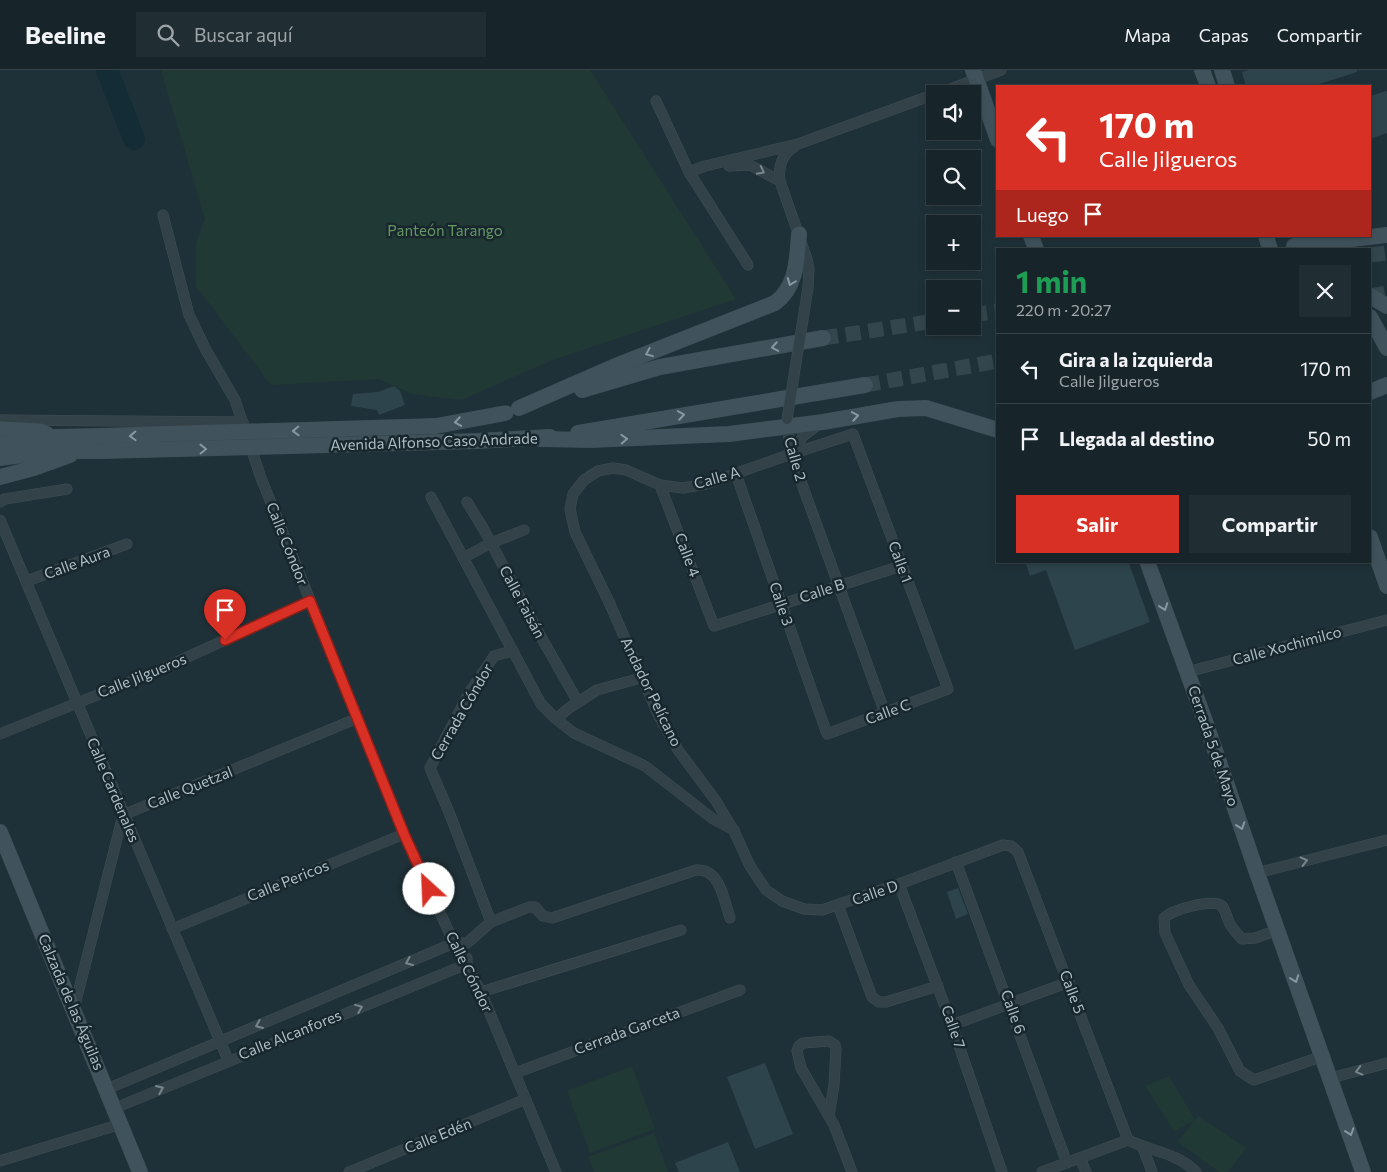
<!DOCTYPE html>
<html lang="es">
<meta charset="utf-8">
<style>
body{margin:0;font-family:Commissioner,sans-serif;background:#202d32;color:#f1f3f6;height:100vh;display:flex;flex-direction:column;font-size:19px;white-space:nowrap}
*{box-sizing:border-box;margin:0}
p{font-size:16px;color:#9ea5a8}
.icon{flex:none;width:28px;height:28px;fill:none;stroke:currentColor;stroke-width:2;stroke-linecap:round;stroke-linejoin:round}
.map{position:relative;flex:1;overflow:hidden}
.sheet{position:absolute;left:996px;top:178px;width:375px;height:315px;display:flex;flex-direction:column;background:#17252a;border-radius:0px;box-shadow:0 2px 8px #0003,0 0 0 1px #364247}
.sheet>*{flex:none}
.hud{position:absolute;left:996px;top:15px;width:375px;height:152px;border-radius:0px;box-shadow:0 2px 8px #0003,0 0 0 1px #364247;background:#d93025;color:#fff;overflow:hidden}
.fabs{position:absolute;left:926px;top:15px;display:grid;gap:10px}
.fabs a{display:grid;place-items:center;width:55px;height:55px;border-radius:0px;background:#17252a;box-shadow:0 2px 8px #0003,0 0 0 1px #364247;font-size:25px}
.pin{position:absolute;display:grid;place-items:center;width:42px;height:42px;color:#fff;margin:-51px -21px;border-radius:50% 50% 50% 0;rotate:-45deg;box-shadow:0 0 5px #0007}
.pin .icon{rotate:45deg}
.me{position:absolute;width:55px;margin:-28px;rotate:335deg;stroke-linejoin:round;filter:drop-shadow(0 0 4px #0008)}
.turn{display:flex;align-items:center;gap:18px;height:105px;padding:0 20px;font-size:22px}
.turn .icon{width:65px;height:65px;stroke-width:2.5}
.turn b{display:block;font-size:35px;line-height:42px}
.then{display:flex;align-items:center;height:48px;padding:0 20px;background:#0003;gap:10px;font-size:19px}
.round{display:grid;place-items:center;flex:none;width:52px;height:52px;border-radius:0px;background:#202d32}
.summary{display:flex;align-items:center;justify-content:space-between;height:85px;padding:0 20px}
h1{font-size:30px;font-weight:700;line-height:38px;color:#1e9e55}
.primary-button{display:flex;gap:10px;margin-top:auto;padding:10px 20px}
.primary-button a{flex:1;height:58px;border-radius:0px;background:#d93025;color:#fff;font-size:20px;font-weight:700;line-height:58px;text-align:center}
.primary-button a+a{background:#202d32;color:#f1f3f6}
ul{padding:0;list-style:none}
li{display:flex;align-items:center;gap:15px;height:70px;padding:0 20px;border-top:1px solid #364247}
li div{flex:1}
li b{display:block;font-size:19px}
li em{font-style:normal}
header{display:flex;align-items:center;gap:30px;box-sizing:border-box;height:70px;padding:0 25px;background:#17252a;border-bottom:1px solid #364247}
header strong{font-size:24px}
nav{display:flex;gap:28px;margin-inline-start:auto;font-size:18px}
.search{width:350px;height:45px;background:#202d32;display:flex;align-items:center;gap:12px;box-sizing:border-box;padding:0 18px;border-radius:0px;color:#9ea5a8;font-size:19px}
.map>svg:first-child{display:block}
</style>
<header>
<strong>Beeline</strong>
<div class="search"><svg class="icon" aria-label="search" viewBox="0 0 24 24"><circle cx="10" cy="10" r="6"/><path d="M15 15l6 6"/></svg>Buscar aquí</div>
<nav><a>Mapa</a><a>Capas</a><a>Compartir</a></nav>
</header>
<div class="map">
<svg width="1387" height="1102" viewBox="0 0 1387 1102">
<rect width="100%" height="100%" fill="#1f3138"/>
<g fill="#213934">
<polygon points="161,0 590,0 736,229 555,289 461,330 412,324 379,309 271,315 196,216 196,173 205,149"/>
<polygon points="632,996 655,1059 590,1083 567,1021"/>
<polygon points="1169,1006 1195,1050 1199,1046 1246,1078 1228,1102 1219,1102 1178,1072 1194,1051 1174,1061 1145,1016"/>
<polygon points="654,1063 668,1102 594,1102 588,1087"/>
</g>
<g fill="none" stroke-linecap="round" stroke-linejoin="round">
<polyline stroke="#132c35" stroke-width="22" points="107,0 134,69"/>
</g>
<g fill="#2e444c">
<polygon points="1249,0 1357,0 1357,2 1313,16 1246,16 1242,2"/>
<polygon points="1387,21 1387,63 1370,69 1370,26"/>
<polygon points="394,316 400,321 405,335 379,345 377,340 351,336 353,324 378,322"/>
<polygon points="1025,491 1128,491 1150,552 1075,580 1046,500 1030,506"/>
<polygon points="958,818 968,844 956,849 947,822"/>
<polygon points="765,993 793,1064 755,1079 727,1007"/>
<polygon points="728,1072 740,1102 679,1102 675,1093"/>
</g>
<g fill="none" stroke-linecap="round" stroke-linejoin="round">
<g stroke="#34464d" stroke-width="15" stroke-dasharray="15 8" stroke-linecap="butt">
<polyline points="1370,185 1387,183"/>
<polyline points="1370,226 1387,223"/>
<polyline points="972,245 998,241"/>
<polyline points="823,268 935,251"/>
<polyline points="865,315 998,291"/>
</g>
<g stroke="#3f4e55" stroke-width="11">
<g id="street">
<polyline points="937,24 1001,0"/>
<polyline points="656,31 689,102 748,195"/>
<path d="M795 76C782 84 778 96 780 111L807 189 809 199 808 218"/>
<polyline points="729,96 750,95 780,111"/>
<polyline points="689,102 705,96 798,74 935,24"/>
<polyline points="163,145 189,245 206,280 235,330 261,408 404,764 454,873 481,922 556,1102"/>
<polyline points="0,350 243,352"/>
<polyline points="787,351 791,384 885,643"/>
<polyline points="791,384 803,366 819,354"/>
<polyline points="736,404 827,664 948,619 853,364 791,384 706,414 683,418 660,415 626,400 613,398 598,401 584,410 573,424 570,439 575,462 609,532 659,646 678,680 716,731 734,761 750,796 766,820 782,831 804,839 822,840 899,814 1003,775 1011,776 1018,782 1128,1070"/>
<polyline points="660,415 714,556 901,496"/>
<polyline points="431,427 541,634 556,649 574,663 645,696 713,749 734,760"/>
<polyline points="0,432 5,429 67,419"/>
<polyline points="467,432 483,458 540,565 578,632"/>
<polyline points="0,450 228,990"/>
<polyline points="463,488 491,473 524,460"/>
<polyline points="27,511 127,474"/>
<polyline points="1187,602 1387,550"/>
<polyline points="556,649 569,638 597,620 641,608"/>
<polyline points="0,664 157,601 310,531"/>
<polyline points="956,792 1067,1093"/>
<polyline points="1257,803 1387,770"/>
<polyline points="899,814 952,955 1002,1102"/>
<polyline points="838,835 872,927 879,932 886,932 938,916"/>
<path d="M491 852 529 837H535L543 846 552 848 696 800C720 798 724 830 730 848"/>
<polyline points="172,859 404,764"/>
<path d="M1278 860 1255 868 1242 869C1238 864 1233 860 1230 854 1227 849 1226 841 1222 836 1213 828 1171 840 1164 848L1165 863 1189 915 1218 958 1240 1001 1254 1010 1323 986"/>
<polyline points="481,922 681,860"/>
<polyline points="74,939 123,745 358,648"/>
<polyline points="952,955 1069,912"/>
<polyline points="515,1003 740,920"/>
<polyline points="1331,1008 1387,993"/>
<polyline points="107,1019 454,873 467,873 491,852 449,742 430,698 469,623 494,586 512,581"/>
<polyline points="115,1038 467,894 467,888"/>
<polyline points="829,1045 834,1015 836,979 835,975 829,971 803,973 799,976 797,981 801,998 834,1055 852,1102"/>
<path d="M1128 1070C1150 1081 1178 1083 1196 1102"/>
<polyline points="1143,1078 1152,1102"/>
<polyline points="1080,1088 1086,1102"/>
<polyline points="0,1091 121,1054"/>
<polyline points="349,1102 526,1029"/>
<polyline points="1042,1102 1128,1070"/>
</g>
</g>
<g stroke="#3f4e55" stroke-width="16">
<g id="secondary">
<polyline points="973,0 998,70"/>
<polyline points="1202,0 1208,16"/>
<polyline points="1222,0 1227,16"/>
<polyline points="1031,166 1036,179"/>
<polyline points="1266,166 1270,179"/>
<polyline points="1294,176 1387,165"/>
<polyline points="1370,226 1387,236"/>
<polyline points="1370,247 1387,278"/>
<polyline points="582,320 660,297 823,268"/>
<polyline points="1370,322 1387,315"/>
<path d="M519 338 613 297 775 233C797 217 797 189 799 164"/>
<polyline points="0,359 40,361 48,365"/>
<polyline points="578,363 865,315"/>
<polyline points="540,369 591,370 729,364 823,352 898,339 926,338 998,360"/>
<polyline points="477,371 550,367"/>
<polyline points="0,375 54,367 99,366"/>
<polyline points="0,388 53,381 102,381"/>
<polyline points="0,407 34,398 70,385"/>
<polyline points="1370,467 1387,516"/>
<polyline points="1147,491 1205,651 1257,803 1363,1102"/>
<polyline points="0,762 140,1102"/>
</g>
</g>
<use href="#street" stroke="#334248" stroke-width="10"/>
<use href="#secondary" stroke="#40535c" stroke-width="15"/>
<g stroke="#3f4e55" stroke-width="11" stroke-linecap="butt">
<polyline id="street-bridge" points="787,349 808,218"/>
</g>
<g stroke="#3f4e55" stroke-width="16" stroke-linecap="butt">
<g id="secondary-bridge">
<polyline points="99,366 436,356 506,343"/>
<polyline points="102,381 477,371"/>
</g>
</g>
<use href="#street-bridge" stroke="#334248" stroke-width="10"/>
<use href="#secondary-bridge" stroke="#40535c" stroke-width="15"/>
</g>
<defs><path id="oneway-chevron" d="M-2-3.5L2.5 0L-2 3.5" fill="none" stroke-width="1.6" stroke-linecap="round" stroke-linejoin="round" transform="scale(1.25)"/></defs>
<g stroke="#76868d">
<use href="#oneway-chevron" transform="translate(761 101) rotate(27)"/>
<use href="#oneway-chevron" transform="translate(1304 791) rotate(-14)"/>
<use href="#oneway-chevron" transform="translate(409 892) rotate(157)"/>
<use href="#oneway-chevron" transform="translate(359 938) rotate(-22)"/>
<use href="#oneway-chevron" transform="translate(259 955) rotate(157)"/>
<use href="#oneway-chevron" transform="translate(1359 1001) rotate(165)"/>
<use href="#oneway-chevron" transform="translate(160 1019) rotate(-23)"/>
</g>
<g stroke="#8799a0">
<use href="#oneway-chevron" transform="translate(791 212) rotate(111)"/>
<use href="#oneway-chevron" transform="translate(775 277) rotate(170)"/>
<use href="#oneway-chevron" transform="translate(649 283) rotate(158)"/>
<use href="#oneway-chevron" transform="translate(681 345) rotate(-9)"/>
<use href="#oneway-chevron" transform="translate(855 346) rotate(-10)"/>
<use href="#oneway-chevron" transform="translate(458 352) rotate(171)"/>
<use href="#oneway-chevron" transform="translate(296 361) rotate(178)"/>
<use href="#oneway-chevron" transform="translate(133 366) rotate(178)"/>
<use href="#oneway-chevron" transform="translate(624 369) rotate(-3)"/>
<use href="#oneway-chevron" transform="translate(203 379) rotate(-1)"/>
<use href="#oneway-chevron" transform="translate(1164 537) rotate(70)"/>
<use href="#oneway-chevron" transform="translate(1241 756) rotate(71)"/>
<use href="#oneway-chevron" transform="translate(1295 909) rotate(70)"/>
<use href="#oneway-chevron" transform="translate(1350 1062) rotate(71)"/>
</g>
<g fill="none" stroke-linecap="round" stroke-linejoin="round">
<g stroke="#8d1f18" stroke-width="12">
<polyline id="route" points="225,570 310,531 404,764 429,819"/>
</g>
<use href="#route" stroke="#d93025" stroke-width="9"/>
</g>
<g text-anchor="middle" stroke-width="5" stroke-linejoin="round" paint-order="stroke">
<g font-size="15" fill="#679763" stroke="#18272d">
<text x="445" y="166">Panteón Tarango</text>
</g>
<g font-size="15" fill="#adbec5" stroke="#18272d">
<text transform="translate(434 372) rotate(-2)" y="5">Avenida Alfonso Caso Andrade</text>
<text transform="translate(795 389) rotate(74)" y="5">Calle 2</text>
<text transform="translate(717 408) rotate(-16)" y="5">Calle A</text>
<text transform="translate(287 474) rotate(68)" y="5">Calle Cóndor</text>
<text transform="translate(687 485) rotate(69)" y="5">Calle 4</text>
<text transform="translate(900 492) rotate(70)" y="5">Calle 1</text>
<text transform="translate(77 493) rotate(-20)" y="5">Calle Aura</text>
<text transform="translate(822 521) rotate(-18)" y="5">Calle B</text>
<text transform="translate(522 532) rotate(62)" y="5">Calle Faisán</text>
<text transform="translate(781 534) rotate(71)" y="5">Calle 3</text>
<text transform="translate(1287 576) rotate(-15)" y="5">Calle Xochimilco</text>
<text transform="translate(142 606) rotate(-22)" y="5">Calle Jilgueros</text>
<text transform="translate(651 622) rotate(64)" y="5">Andador Pelícano</text>
<text transform="translate(462 642) rotate(-60)" y="5">Cerrada Cóndor</text>
<text transform="translate(888 642) rotate(-20)" y="5">Calle C</text>
<text transform="translate(1213 676) rotate(71)" y="5">Cerrada 5 de Mayo</text>
<text transform="translate(190 718) rotate(-22)" y="5">Calle Quetzal</text>
<text transform="translate(113 720) rotate(67)" y="5">Calle Cardenales</text>
<text transform="translate(288 811) rotate(-22)" y="5">Calle Pericos</text>
<text transform="translate(875 823) rotate(-19)" y="5">Calle D</text>
<text transform="translate(469 902) rotate(64)" y="5">Calle Cóndor</text>
<text transform="translate(1072 922) rotate(69)" y="5">Calle 5</text>
<text transform="translate(71 932) rotate(67)" y="5">Calzada de las Águilas</text>
<text transform="translate(1013 942) rotate(70)" y="5">Calle 6</text>
<text transform="translate(953 957) rotate(71)" y="5">Calle 7</text>
<text transform="translate(627 961) rotate(-20)" y="5">Cerrada Garceta</text>
<text transform="translate(290 965) rotate(-22)" y="5">Calle Alcanfores</text>
<text transform="translate(438 1066) rotate(-22)" y="5">Calle Edén</text>
</g>
</g>
</svg>
<div class="fabs">
<a><svg class="icon" aria-label="sound" viewBox="0 0 24 24"><path d="M4 9h4l5-4v14l-5-4H4zM17 9q2 3 0 6"/></svg></a>
<a><svg class="icon" aria-label="search" viewBox="0 0 24 24"><circle cx="10" cy="10" r="6"/><path d="M15 15l6 6"/></svg></a>
<a>+</a>
<a>−</a>
</div>
<div class="pin" style="left:225px;top:570px;background:#d93025"><svg class="icon" aria-label="arrive" viewBox="0 0 24 24"><path d="M6 21V4h12l-3 4 3 4H6"/></svg></div>
<svg class="me" style="left:429px;top:819px" viewBox="-20 -20 40 40"><circle r="19" fill="#fff"/><path d="M0-13L10 11 0 6-10 11z" fill="#d93025"/></svg>
<div class="hud">
<div class="turn"><svg class="icon" aria-label="left" viewBox="0 0 24 24"><path d="M17 20v-9H6M10 6l-5 5 5 5"/></svg><div><b>170 m</b>Calle Jilgueros</div></div>
<div class="then">Luego<svg class="icon" aria-label="arrive" viewBox="0 0 24 24"><path d="M6 21V4h12l-3 4 3 4H6"/></svg></div>
</div>
<section class="sheet">
<div class="summary"><div><h1>1 min</h1><p>220 m · 20:27</p></div><a class="round"><svg class="icon" aria-label="close" viewBox="0 0 24 24"><path d="M6 6l12 12M18 6L6 18"/></svg></a></div>
<ul>
<li><svg class="icon" aria-label="left" viewBox="0 0 24 24"><path d="M17 20v-9H6M10 6l-5 5 5 5"/></svg><div><b>Gira a la izquierda</b><p>Calle Jilgueros</p></div><em>170 m</em></li>
<li><svg class="icon" aria-label="arrive" viewBox="0 0 24 24"><path d="M6 21V4h12l-3 4 3 4H6"/></svg><div><b>Llegada al destino</b></div><em>50 m</em></li>
</ul>
<div class="primary-button"><a>Salir</a><a>Compartir</a></div>
</section>
</div>
